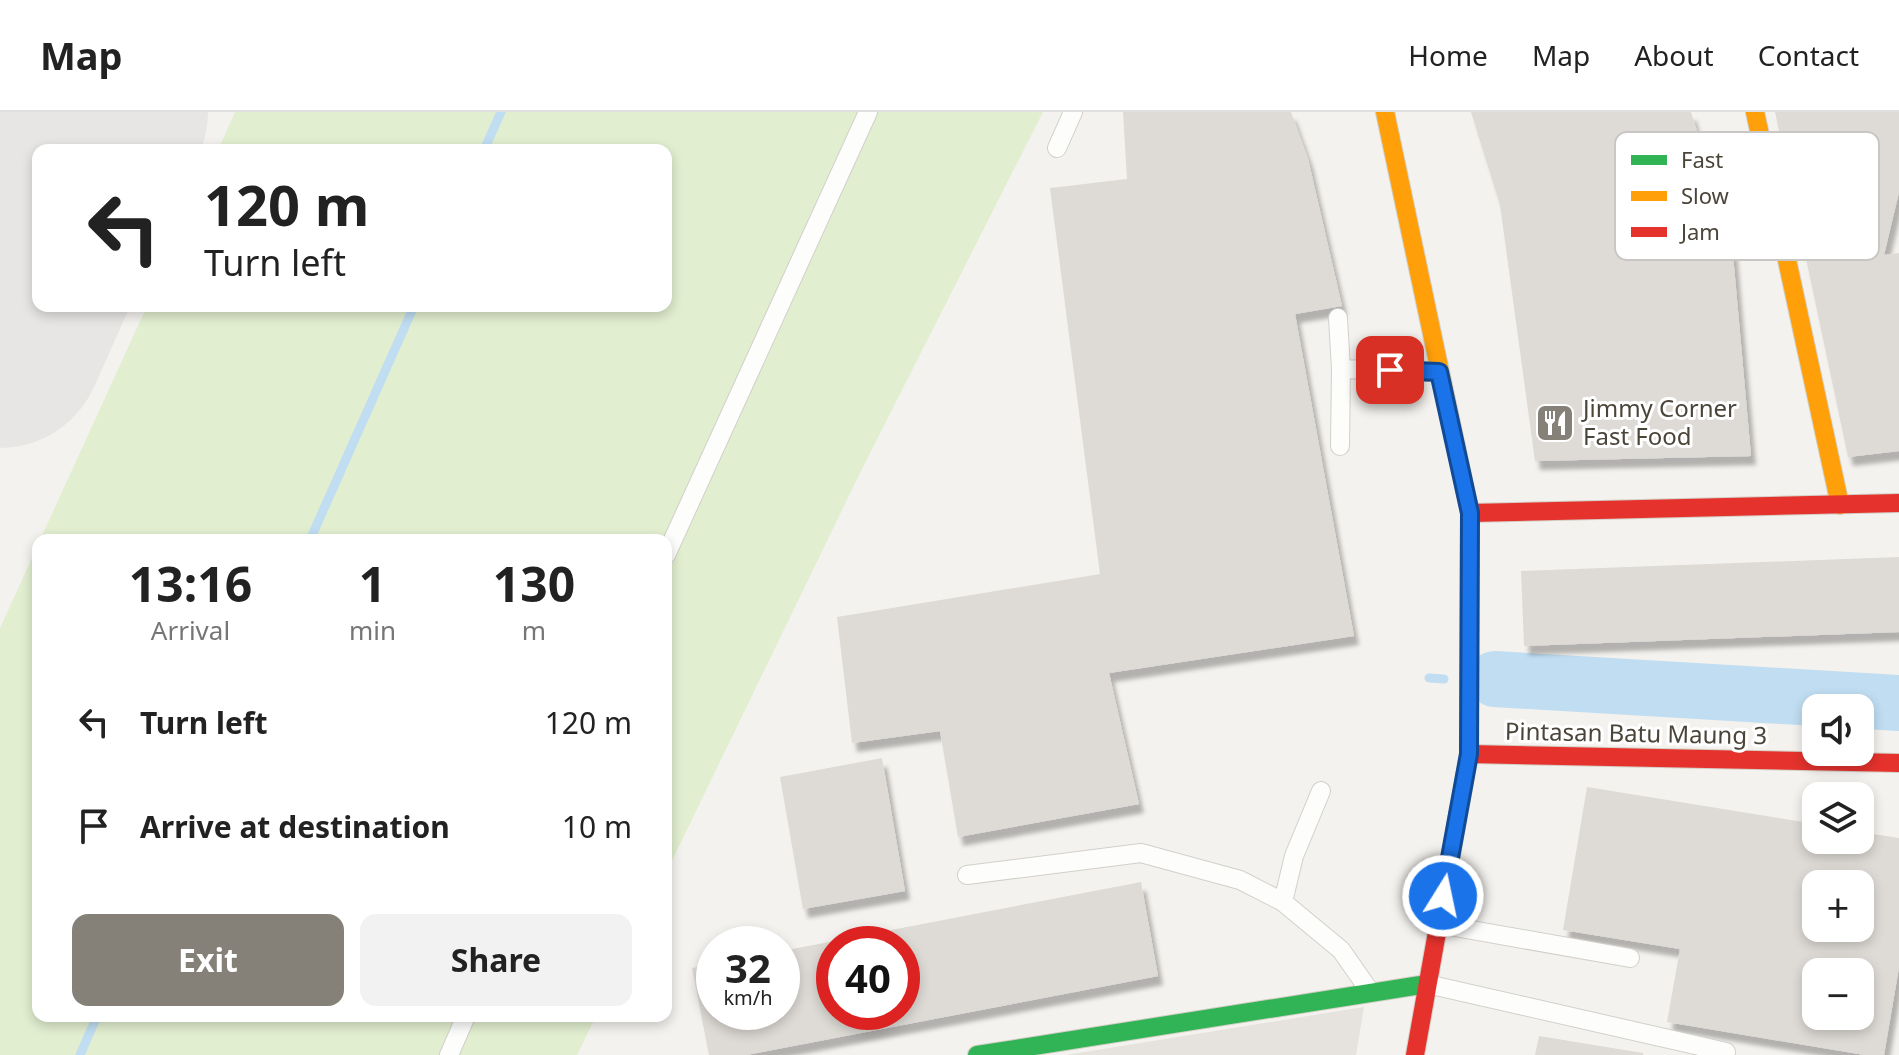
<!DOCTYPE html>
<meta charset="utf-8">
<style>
body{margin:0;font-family:"Noto Sans",sans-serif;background:#f2f2f2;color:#222;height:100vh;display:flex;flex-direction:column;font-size:30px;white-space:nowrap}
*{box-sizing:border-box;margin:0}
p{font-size:26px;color:#767676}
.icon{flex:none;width:44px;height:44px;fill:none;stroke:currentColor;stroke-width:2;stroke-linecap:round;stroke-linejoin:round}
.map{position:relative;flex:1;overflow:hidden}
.side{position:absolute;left:32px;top:422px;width:640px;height:488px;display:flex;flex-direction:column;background:#fff;border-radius:16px;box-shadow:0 4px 12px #0003}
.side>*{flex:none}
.hud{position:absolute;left:32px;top:32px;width:640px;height:168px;border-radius:16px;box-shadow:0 4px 12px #0003;background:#fff;color:#222;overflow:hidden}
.buttons{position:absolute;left:1802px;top:582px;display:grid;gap:16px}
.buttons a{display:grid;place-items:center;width:72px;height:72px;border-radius:16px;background:#fff;box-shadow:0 4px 12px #0003;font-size:40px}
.speed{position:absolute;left:696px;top:814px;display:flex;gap:16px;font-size:40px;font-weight:700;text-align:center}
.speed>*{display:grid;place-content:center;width:104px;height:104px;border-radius:50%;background:#fff;box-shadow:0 4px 12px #0003;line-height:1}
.speed small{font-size:20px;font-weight:400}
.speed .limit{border:12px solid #d22;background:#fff;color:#111}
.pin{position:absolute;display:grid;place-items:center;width:68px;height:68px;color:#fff;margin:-34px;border-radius:16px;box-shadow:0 4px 12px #0006}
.me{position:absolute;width:88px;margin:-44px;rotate:10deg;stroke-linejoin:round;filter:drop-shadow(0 0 6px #0008)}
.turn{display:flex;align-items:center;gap:28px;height:168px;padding:0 40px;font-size:36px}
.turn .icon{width:104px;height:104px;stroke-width:2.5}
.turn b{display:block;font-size:56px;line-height:68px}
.eta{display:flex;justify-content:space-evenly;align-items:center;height:136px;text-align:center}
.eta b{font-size:48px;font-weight:700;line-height:56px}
.cta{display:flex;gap:16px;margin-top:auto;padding:16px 40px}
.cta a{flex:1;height:92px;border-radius:16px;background:#868178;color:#fff;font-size:32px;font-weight:700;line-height:92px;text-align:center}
.cta a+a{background:#f2f2f2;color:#222}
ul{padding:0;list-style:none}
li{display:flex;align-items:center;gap:24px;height:104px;padding:0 40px}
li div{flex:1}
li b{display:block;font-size:30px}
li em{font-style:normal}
header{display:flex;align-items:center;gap:48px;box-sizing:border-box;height:112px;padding:0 40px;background:#fff;border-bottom:2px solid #e0e0e0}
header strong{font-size:38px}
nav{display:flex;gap:44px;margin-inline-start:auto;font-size:28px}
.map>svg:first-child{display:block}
</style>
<header>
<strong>Map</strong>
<nav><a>Home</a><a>Map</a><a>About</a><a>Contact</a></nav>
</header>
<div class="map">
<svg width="1899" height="943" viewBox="0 0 1899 943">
<defs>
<filter id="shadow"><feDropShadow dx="5" dy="9" stdDeviation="2" flood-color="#0004"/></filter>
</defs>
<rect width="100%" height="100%" fill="#f4f2ee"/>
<polygon fill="#e6e2de" points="1364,895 1356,943 1066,943"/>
<g fill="#e1eecf">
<polygon points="235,0 1043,0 861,359 666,761 666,428 40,428 147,194 666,194 666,38 218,38"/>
<polygon points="38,433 38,904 596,904 577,943 0,943 0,516"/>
</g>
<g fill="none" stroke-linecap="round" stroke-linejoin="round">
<g stroke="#c0ddf1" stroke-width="9">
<polyline points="484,38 501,0"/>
<polyline points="310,428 414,194"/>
<polyline points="1429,566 1444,567"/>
<polyline points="80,943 97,904"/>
</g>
<polyline stroke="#c0ddf1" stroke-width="56" points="1495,567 1899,591"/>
<g stroke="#e8e6e4" stroke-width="206">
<polyline points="88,38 105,0"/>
<polyline points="0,233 38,148"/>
</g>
</g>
<g fill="#dedbd6" fill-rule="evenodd" filter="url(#shadow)">
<polygon points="1123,0 1291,0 1308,47 1342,194 1295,202 1354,524 1109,561 1139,692 958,725 940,619 852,631 837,505 1100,462 1050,76 1127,67"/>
<polygon points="1471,0 1691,0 1732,132 1751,344 1535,349 1500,93"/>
<polygon points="1775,0 1899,0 1899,80 1884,143 1899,141 1899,339 1848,345"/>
<polygon points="1899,445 1899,520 1524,534 1521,459"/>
<polygon points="882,646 905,779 803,797 780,665"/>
<path d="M1587 675 1816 712V728H1860V720L1899 726V855L1884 943H1865L1667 910 1680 837 1563 818ZM1816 772H1860V816H1816ZM1816 860H1860V904H1816Z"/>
<path d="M1141 770 1158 864 746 943H709L692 856 714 852V900H782V839ZM834 832H902V900H834Z"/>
<polygon points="1539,924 1643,941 1643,943 1535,943"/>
</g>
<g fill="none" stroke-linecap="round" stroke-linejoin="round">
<g stroke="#d2d0cb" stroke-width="20">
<g id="lane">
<polyline points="1057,36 1073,0"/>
<polyline points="1338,206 1341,257 1439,260"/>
<polyline points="1340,334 1341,257"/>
<polyline points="666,443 868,0"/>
<polyline points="967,763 1141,741 1240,768 1283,790 1341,838 1369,878"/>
<polyline points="1283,790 1294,744 1321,679"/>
<polyline points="1438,812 1630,846"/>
<polyline points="1427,872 1726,940"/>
<polyline points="449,943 466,904"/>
</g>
</g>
<g stroke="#d3cfc5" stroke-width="20">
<polyline id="fast" points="977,943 1427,872"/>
</g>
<g stroke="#d3cfc5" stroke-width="20">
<g id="slow">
<polyline points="1385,0 1470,401 1469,593"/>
<polyline points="1755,0 1840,393"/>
</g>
</g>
<g stroke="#d3cfc5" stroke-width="20">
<g id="jam">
<polyline points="1470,401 1899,391"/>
<polyline points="1469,642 1899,651"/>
<polyline points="1415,943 1469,642 1469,593"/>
</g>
</g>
<use href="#lane" stroke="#fdfdfc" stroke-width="18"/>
<use href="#fast" stroke="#30b455" stroke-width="18"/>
<use href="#slow" stroke="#ff9f0a" stroke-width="18"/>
<use href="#jam" stroke="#e5322d" stroke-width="18"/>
</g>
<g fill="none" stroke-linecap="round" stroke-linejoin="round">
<g stroke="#114b97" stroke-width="20">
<polyline id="route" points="1390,258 1439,260 1470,401 1469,642 1443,784"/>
</g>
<use href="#route" stroke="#1a73e8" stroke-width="14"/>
</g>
<defs>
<g id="restaurant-square" transform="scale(2)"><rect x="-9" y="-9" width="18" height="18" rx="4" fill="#868178" stroke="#fff"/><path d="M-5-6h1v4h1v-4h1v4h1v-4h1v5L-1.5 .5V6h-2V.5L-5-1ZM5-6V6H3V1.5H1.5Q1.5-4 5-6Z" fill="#fff"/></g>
</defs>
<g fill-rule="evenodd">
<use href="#restaurant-square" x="1555" y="311"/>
</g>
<g text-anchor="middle" stroke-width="6" stroke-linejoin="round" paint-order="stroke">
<g font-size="24" fill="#4b4439" stroke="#fff" text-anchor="start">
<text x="1583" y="305">Jimmy Corner<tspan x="1583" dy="28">Fast Food</tspan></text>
</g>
<g font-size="24" fill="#4b4439" stroke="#fff">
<text transform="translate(1636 622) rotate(1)" y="8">Pintasan Batu Maung 3</text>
</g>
</g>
<rect x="1615" y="20" width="264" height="128" rx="12" fill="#fff" stroke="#c9c7c4" stroke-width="2"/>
<rect x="1631" y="43" width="36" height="10" fill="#30b455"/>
<rect x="1631" y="79" width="36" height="10" fill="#ff9f0a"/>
<rect x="1631" y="115" width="36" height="10" fill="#e5322d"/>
<g font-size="22" fill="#4b4439">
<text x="1681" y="56">Fast</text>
<text x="1681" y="92">Slow</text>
<text x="1681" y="128">Jam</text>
</g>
</svg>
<div class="buttons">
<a><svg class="icon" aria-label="sound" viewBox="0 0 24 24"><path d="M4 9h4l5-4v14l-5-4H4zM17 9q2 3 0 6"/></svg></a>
<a><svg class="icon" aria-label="layers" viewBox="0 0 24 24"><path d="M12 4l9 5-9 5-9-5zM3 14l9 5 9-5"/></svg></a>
<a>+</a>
<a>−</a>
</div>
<div class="speed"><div>32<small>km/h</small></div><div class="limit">40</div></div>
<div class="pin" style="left:1390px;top:258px;background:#d93025"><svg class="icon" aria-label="arrive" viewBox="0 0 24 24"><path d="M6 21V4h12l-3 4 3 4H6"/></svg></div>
<svg class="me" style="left:1443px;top:784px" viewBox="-20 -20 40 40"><circle r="17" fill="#1a73e8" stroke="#fff" stroke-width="3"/><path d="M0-11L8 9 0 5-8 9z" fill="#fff"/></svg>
<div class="hud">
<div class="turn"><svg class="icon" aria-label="left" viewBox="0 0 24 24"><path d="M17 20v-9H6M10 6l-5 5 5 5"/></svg><div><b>120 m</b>Turn left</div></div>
</div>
<section class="side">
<div class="eta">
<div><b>13:16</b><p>Arrival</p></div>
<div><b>1</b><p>min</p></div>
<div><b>130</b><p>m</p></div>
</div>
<ul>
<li><svg class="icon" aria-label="left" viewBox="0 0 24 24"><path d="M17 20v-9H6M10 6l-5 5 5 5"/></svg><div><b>Turn left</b></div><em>120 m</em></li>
<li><svg class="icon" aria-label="arrive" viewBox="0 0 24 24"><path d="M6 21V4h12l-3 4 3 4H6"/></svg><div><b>Arrive at destination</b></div><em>10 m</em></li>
</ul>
<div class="cta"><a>Exit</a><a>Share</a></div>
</section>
</div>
